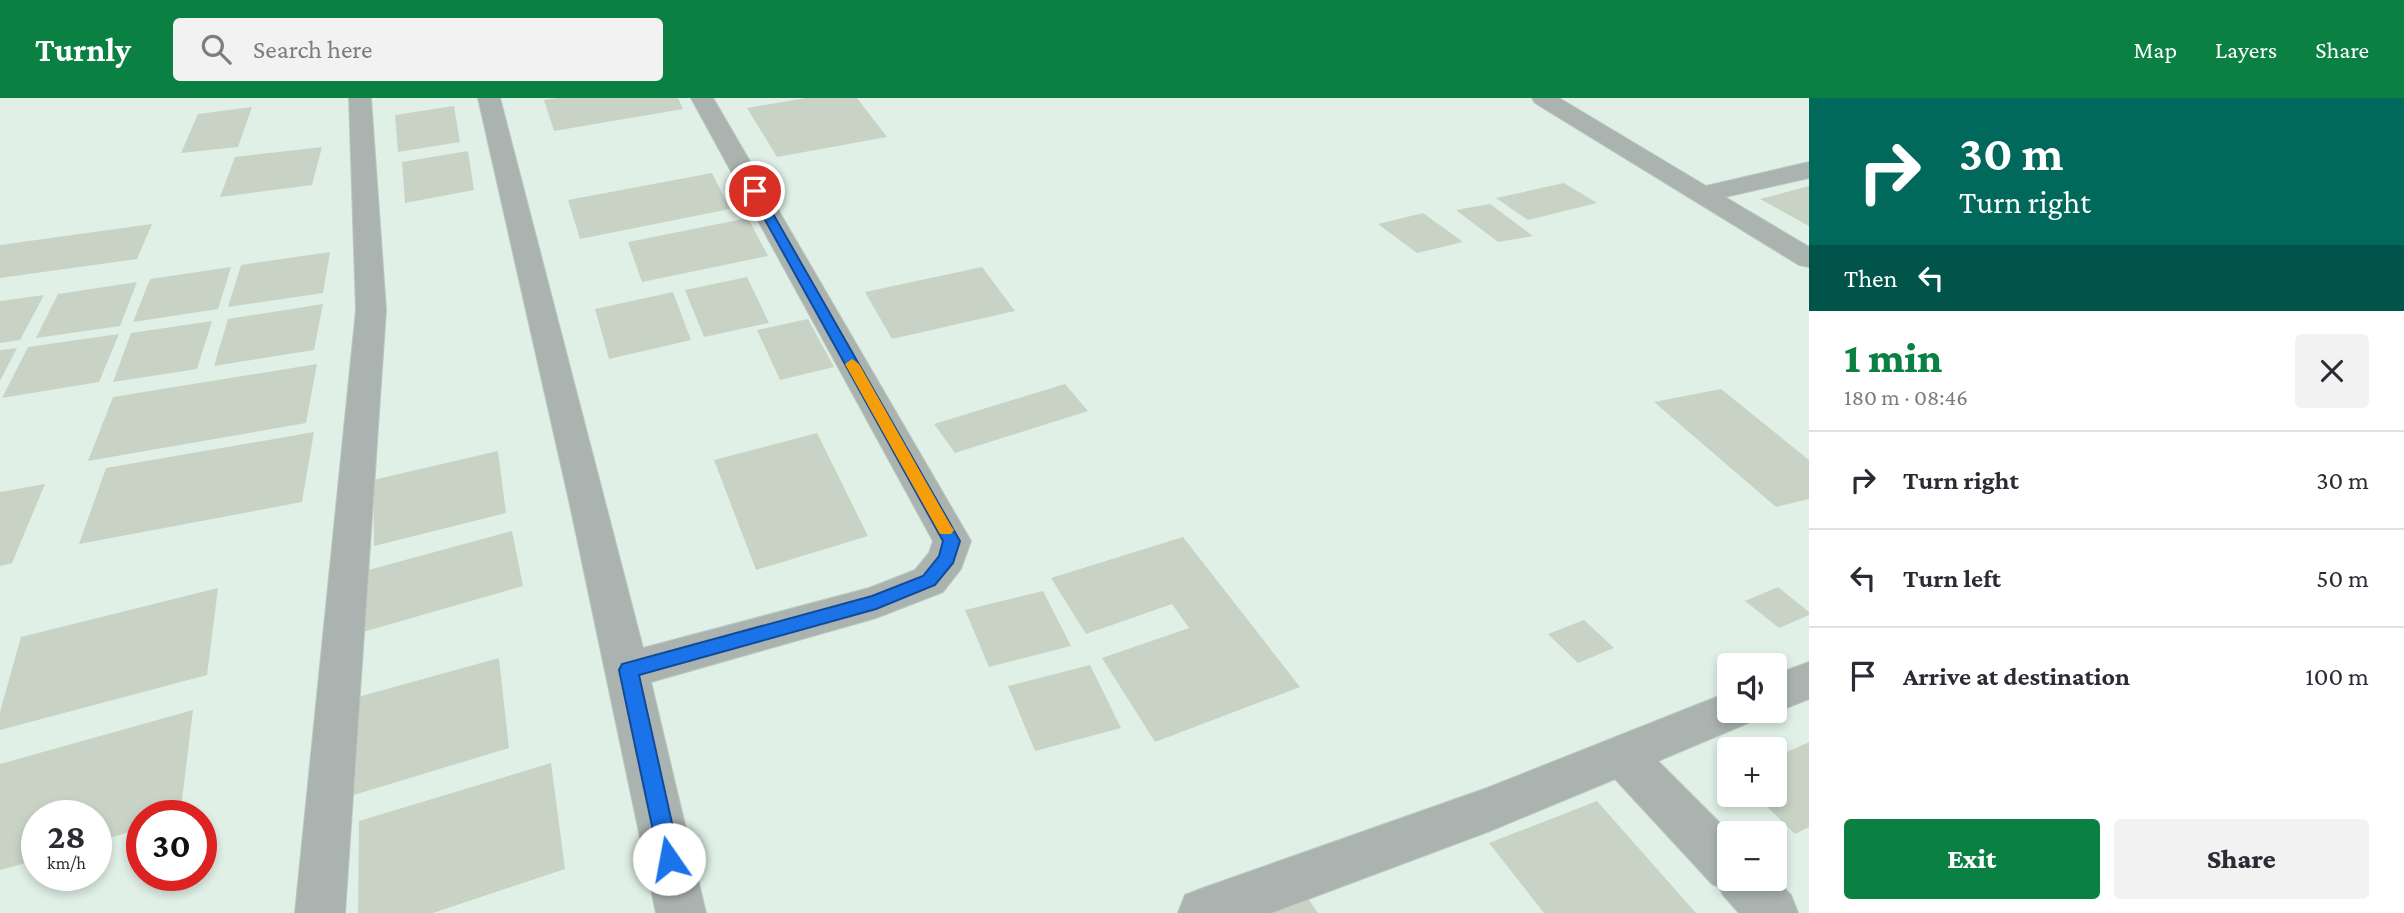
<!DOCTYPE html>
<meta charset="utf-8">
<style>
body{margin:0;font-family:"Crimson Pro",serif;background:#f2f2f3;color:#2b2b33;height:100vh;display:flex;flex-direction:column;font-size:26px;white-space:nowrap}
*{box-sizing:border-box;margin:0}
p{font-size:23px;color:#7c7c81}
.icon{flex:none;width:38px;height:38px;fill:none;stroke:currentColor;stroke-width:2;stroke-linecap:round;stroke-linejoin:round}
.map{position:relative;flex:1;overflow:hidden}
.panel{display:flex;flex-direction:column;background:#fff;width:595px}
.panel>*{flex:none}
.hud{background:#00695c;color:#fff;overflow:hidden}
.controls{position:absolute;left:1717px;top:555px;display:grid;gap:14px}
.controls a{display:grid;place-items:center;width:70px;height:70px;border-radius:7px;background:#fff;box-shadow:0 4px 10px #0003;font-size:35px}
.speed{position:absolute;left:21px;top:702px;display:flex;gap:14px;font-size:35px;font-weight:700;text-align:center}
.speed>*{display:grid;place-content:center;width:91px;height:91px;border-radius:50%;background:#fff;box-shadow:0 4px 10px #0003;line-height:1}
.speed small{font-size:18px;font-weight:400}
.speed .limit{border:10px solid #d22;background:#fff;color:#111}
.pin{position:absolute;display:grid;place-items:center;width:60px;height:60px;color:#fff;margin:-30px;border:4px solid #fff;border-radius:50%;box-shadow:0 2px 7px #0007}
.me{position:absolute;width:77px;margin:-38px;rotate:348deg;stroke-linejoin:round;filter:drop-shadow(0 0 5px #0008)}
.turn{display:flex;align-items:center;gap:24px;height:147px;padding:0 35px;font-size:32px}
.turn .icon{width:91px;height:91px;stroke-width:2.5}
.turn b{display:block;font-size:49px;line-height:60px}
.then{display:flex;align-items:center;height:66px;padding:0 35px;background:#0003;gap:14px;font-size:26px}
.round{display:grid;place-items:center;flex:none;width:74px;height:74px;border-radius:7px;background:#f2f2f3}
.headline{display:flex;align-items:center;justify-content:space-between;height:119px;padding:0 35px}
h1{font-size:42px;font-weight:800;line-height:52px;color:#0b8043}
.primary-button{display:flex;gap:14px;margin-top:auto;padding:14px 35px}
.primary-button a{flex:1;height:80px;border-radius:7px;background:#0b8043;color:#fff;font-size:28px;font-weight:800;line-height:80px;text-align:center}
.primary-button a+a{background:#f2f2f3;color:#2b2b33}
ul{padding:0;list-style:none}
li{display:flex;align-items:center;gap:21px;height:98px;padding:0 35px;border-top:2px solid #e1e1e2}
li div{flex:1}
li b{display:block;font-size:26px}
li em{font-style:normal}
header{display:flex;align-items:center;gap:42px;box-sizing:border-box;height:98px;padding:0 35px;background:#0b8043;color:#fff}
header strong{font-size:33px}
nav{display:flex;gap:38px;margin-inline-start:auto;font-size:24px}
.search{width:490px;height:63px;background:#f2f2f3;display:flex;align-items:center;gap:18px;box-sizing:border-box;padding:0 24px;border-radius:7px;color:#7c7c81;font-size:26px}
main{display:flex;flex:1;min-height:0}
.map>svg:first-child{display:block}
</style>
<header>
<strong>Turnly</strong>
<div class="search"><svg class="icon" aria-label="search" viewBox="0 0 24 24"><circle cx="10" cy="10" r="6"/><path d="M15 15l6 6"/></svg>Search here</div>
<nav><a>Map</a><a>Layers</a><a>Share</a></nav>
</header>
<main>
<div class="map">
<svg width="1809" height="815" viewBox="0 0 1809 815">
<rect width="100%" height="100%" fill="#e0f0e6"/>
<g fill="#c8d3c6">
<polygon points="557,0 678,0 683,11 554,33 544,2"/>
<polygon points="806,0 857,0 887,39 777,59 747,10"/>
<polygon points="454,8 460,44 398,54 395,17"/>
<polygon points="252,9 238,49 181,55 198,16"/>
<polygon points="322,49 312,87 220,99 235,59"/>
<polygon points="468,53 474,92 405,105 402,64"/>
<polygon points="712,75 730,111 580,141 568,102"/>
<polygon points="1564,85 1597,105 1528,122 1496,100"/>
<polygon points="1809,88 1809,128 1760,101"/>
<polygon points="1490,106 1533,138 1498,144 1456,112"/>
<polygon points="1423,115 1463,144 1417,155 1378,126"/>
<polygon points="748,120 768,158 642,184 628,144"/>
<polygon points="152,126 137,161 0,180 0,147"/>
<polygon points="330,154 323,195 228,209 241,167"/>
<polygon points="231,169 218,211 133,224 150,181"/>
<polygon points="982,169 1015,213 892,241 865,194"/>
<polygon points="747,179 769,225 704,239 685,192"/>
<polygon points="137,184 120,228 36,240 58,196"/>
<polygon points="673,194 691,242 609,261 595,211"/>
<polygon points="44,197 20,242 0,245 0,203"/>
<polygon points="323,206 314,252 214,268 228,221"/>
<polygon points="808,221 834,269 780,282 757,232"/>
<polygon points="212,223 197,271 113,284 131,235"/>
<polygon points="119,236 99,284 2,300 28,249"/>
<polygon points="17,250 0,283 0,252"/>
<polygon points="317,266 306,325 88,363 113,299"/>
<polygon points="1065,286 1088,313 955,355 934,326"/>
<polygon points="1721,291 1809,362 1809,401 1776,409 1654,304"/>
<polygon points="314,334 302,404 79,446 106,370"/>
<polygon points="817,335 868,438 756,472 714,362"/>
<polygon points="498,353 506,415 374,448 373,382"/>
<polygon points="45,386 12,465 0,468 0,394"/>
<polygon points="512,433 523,488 363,534 361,474"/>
<polygon points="1183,439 1300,589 1155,644 1102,560 1189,530 1172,506 1086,536 1051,480"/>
<polygon points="1778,489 1809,514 1809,517 1779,530 1745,503"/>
<polygon points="218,490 207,577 0,632 0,614 21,539"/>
<polygon points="1043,493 1071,548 989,569 965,512"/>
<polygon points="1584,522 1614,550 1578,565 1548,536"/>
<polygon points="499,560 509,650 347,699 347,602"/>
<polygon points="1090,567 1121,630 1035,653 1008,588"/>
<polygon points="193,612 180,718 142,718 142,730 96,744 96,718 37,718 37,762 0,772 0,666"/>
<polygon points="1809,644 1809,729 1795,736 1754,696 1774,696 1774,660"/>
<polygon points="551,665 565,771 433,815 358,815 359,723"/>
<polygon points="1597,703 1696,815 1544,815 1489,745"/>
<polygon points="1304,795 1318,815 1257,815"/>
</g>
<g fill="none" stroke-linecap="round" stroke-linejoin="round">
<g stroke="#bccac1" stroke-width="2">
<g id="street">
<polygon points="349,0 371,0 386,212 345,815 295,815 356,212"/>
<polygon points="478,0 500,0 643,550 869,490 915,472 929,455 933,443 691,0 713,0 971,443 961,471 943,494 876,520 651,584 706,815 656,815 570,407"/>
<polygon points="1532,0 1559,0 1706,88 1809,64 1809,80 1725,99 1809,149 1809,169 1799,167 1535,5"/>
<polygon points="1809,564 1809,601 1774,615 1768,612 1774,612 1774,577"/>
<polygon points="1729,594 1729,612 1755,612 1748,625 1658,663 1730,735 1729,780 1774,780 1791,797 1798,815 1739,815 1723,797 1719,789 1712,786 1615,681 1490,733 1271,815 1178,815 1185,797 1203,790 1487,690"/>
</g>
</g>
<use href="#street" fill="#abb3b1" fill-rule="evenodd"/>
</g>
<polygon fill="#1a73e8" stroke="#114b97" stroke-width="2" points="755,90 760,93 960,443 953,465 935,487 876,511 639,577 680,761 677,768 669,771 662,768 659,761 619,572 622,566 872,498 923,478 939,458 943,443 749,93"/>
<polygon fill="#f59e0b" points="852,261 859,266 951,428 954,432 951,436 940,436 845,266"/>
</svg>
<div class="controls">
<a><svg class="icon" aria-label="sound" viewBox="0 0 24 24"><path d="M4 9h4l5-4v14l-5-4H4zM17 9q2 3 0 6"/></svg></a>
<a>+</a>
<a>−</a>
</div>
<div class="speed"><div>28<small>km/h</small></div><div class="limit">30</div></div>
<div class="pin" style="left:755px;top:93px;background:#d93025"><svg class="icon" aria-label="arrive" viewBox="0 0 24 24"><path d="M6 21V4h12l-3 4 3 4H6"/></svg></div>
<svg class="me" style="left:669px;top:761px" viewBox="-20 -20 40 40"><circle r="19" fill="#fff"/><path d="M0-13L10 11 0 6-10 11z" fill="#1a73e8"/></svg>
</div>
<section class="panel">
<div class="hud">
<div class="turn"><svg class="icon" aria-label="right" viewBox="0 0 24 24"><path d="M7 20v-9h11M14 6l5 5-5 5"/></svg><div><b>30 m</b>Turn right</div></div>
<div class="then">Then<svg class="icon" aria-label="left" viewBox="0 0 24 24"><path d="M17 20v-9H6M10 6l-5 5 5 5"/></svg></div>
</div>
<div class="headline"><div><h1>1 min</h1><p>180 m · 08:46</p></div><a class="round"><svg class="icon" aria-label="close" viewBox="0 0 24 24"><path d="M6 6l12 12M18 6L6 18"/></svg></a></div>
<ul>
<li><svg class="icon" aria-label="right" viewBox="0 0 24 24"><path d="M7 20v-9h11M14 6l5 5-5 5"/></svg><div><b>Turn right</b></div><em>30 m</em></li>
<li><svg class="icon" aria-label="left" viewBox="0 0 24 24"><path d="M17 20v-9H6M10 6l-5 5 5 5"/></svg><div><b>Turn left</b></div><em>50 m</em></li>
<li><svg class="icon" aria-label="arrive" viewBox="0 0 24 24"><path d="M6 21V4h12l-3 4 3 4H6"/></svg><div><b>Arrive at destination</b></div><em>100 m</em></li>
</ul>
<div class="primary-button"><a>Exit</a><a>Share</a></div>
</section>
</main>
